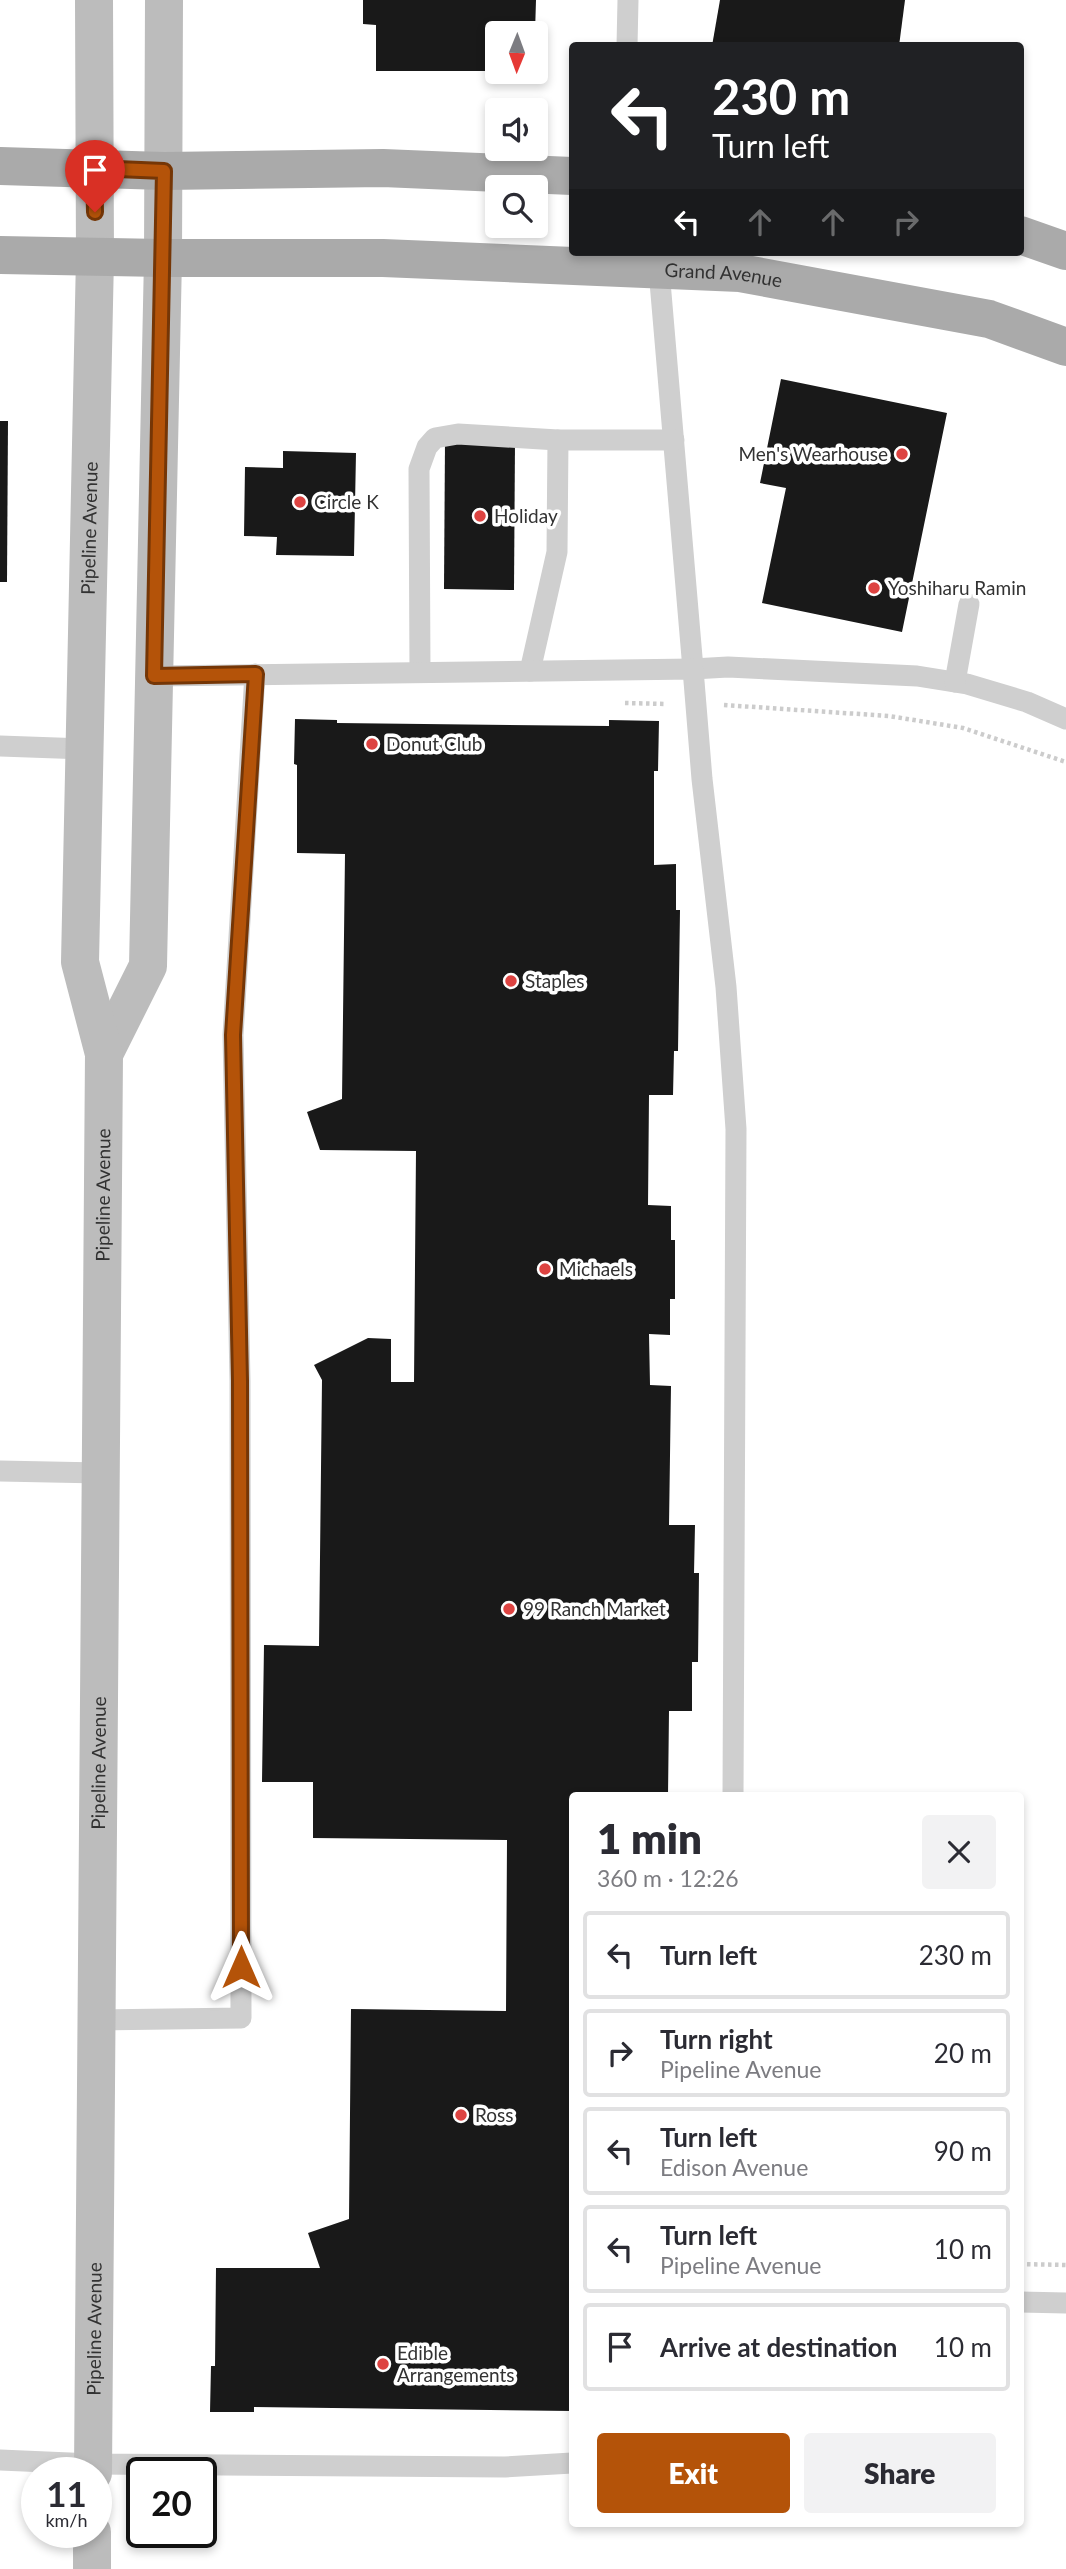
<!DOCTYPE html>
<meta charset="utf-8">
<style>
body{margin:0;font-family:Lato,sans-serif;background:#f2f2f3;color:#2b2b33;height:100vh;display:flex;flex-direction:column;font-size:26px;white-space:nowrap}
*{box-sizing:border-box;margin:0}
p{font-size:23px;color:#7c7c81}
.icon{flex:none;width:38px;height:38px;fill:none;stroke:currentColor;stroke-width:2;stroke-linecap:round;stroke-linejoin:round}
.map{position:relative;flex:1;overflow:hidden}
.sheet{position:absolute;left:569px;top:1792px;width:455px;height:735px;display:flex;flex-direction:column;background:#fff;border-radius:7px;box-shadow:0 4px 10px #0003}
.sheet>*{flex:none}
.guide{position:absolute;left:569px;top:42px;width:455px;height:214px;border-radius:7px;box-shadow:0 4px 10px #0003;background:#202124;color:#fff;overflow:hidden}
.needle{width:46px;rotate:181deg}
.fabs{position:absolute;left:485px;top:21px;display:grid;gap:14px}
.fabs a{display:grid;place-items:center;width:63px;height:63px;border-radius:7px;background:#fff;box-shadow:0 4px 10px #0003;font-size:35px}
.speed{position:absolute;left:21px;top:2457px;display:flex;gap:14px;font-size:35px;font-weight:700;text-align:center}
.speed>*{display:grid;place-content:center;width:91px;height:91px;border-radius:50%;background:#fff;box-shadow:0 4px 10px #0003;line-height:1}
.speed small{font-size:18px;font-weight:400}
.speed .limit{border:4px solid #111;border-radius:10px;background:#fff;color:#111}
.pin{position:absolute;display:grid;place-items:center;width:60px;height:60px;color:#fff;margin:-72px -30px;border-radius:50% 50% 50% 0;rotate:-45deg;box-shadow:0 0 7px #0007}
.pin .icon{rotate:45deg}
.me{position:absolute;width:77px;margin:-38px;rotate:0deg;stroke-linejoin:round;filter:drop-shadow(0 0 5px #0008)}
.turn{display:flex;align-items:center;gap:24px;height:147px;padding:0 28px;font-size:32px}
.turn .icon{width:91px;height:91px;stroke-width:2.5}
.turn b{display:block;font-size:49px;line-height:60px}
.lanes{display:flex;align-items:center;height:66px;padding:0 28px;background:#0003;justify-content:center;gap:35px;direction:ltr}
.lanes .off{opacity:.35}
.round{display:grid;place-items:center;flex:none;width:74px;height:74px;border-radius:7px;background:#f2f2f3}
.headline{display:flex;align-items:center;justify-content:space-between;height:119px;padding:0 28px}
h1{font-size:42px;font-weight:800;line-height:52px}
.action{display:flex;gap:14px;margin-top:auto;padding:14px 28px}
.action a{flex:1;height:80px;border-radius:7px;background:#b45309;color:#fff;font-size:28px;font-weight:800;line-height:80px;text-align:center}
.action a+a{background:#f2f2f3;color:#2b2b33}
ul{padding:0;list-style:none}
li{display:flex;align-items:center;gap:21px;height:88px;margin:0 14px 10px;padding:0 14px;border:4px solid #e1e1e2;border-radius:7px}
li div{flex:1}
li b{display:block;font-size:26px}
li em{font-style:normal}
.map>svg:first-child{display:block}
</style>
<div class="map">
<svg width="1066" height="2569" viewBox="0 0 1066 2569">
<rect width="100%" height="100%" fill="#fff"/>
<g fill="#191919">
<polygon points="363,0 536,0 535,33 497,33 497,71 376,71 376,25 363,24"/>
<polygon points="720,0 905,0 899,46 712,46"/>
<polygon points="781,379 947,413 902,632 762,603 786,488 760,483"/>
<polygon points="0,421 8,421 7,582 0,582"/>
<polygon points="445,442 515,442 514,590 444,589"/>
<polygon points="283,451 356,453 354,556 276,555 277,537 244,536 245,467 283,468"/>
<polygon points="295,719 337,720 337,723 609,726 609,720 659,721 658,771 654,771 654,865 676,864 676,910 680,910 678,1051 674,1051 673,1095 649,1095 648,1205 671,1206 671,1240 675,1240 675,1299 670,1299 670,1335 649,1334 650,1385 671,1386 669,1525 695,1525 694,1573 699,1573 698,1662 692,1662 692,1711 669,1711 668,1796 572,1796 572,2411 254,2407 254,2412 210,2412 211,2366 215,2366 216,2268 320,2268 308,2233 349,2219 351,2009 506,2011 507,1840 313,1838 313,1782 262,1782 264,1645 319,1646 322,1380 314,1365 368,1338 391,1339 391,1382 414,1382 416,1151 320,1150 307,1112 342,1099 345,854 297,853 297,765 294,764"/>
</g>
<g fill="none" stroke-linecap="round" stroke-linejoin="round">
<g stroke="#ccc" stroke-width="4.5" stroke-dasharray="3.5 3.5" stroke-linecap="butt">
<polyline points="625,703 666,704"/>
<polyline points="724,705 889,716 963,728 1066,762"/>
<polyline points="1020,2264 1066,2265"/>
</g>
<g stroke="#cfcfcf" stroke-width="21">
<polyline points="627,46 628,0"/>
<polyline points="659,270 693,669 728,667 917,676 967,684 1027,702 1066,719"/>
<polyline points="530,671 557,552 558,440"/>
<polyline points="420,672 419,469 427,447 435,438 458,434 558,440 674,440"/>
<polyline points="154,676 693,669 702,779 726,987 736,1129 733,1796"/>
<polyline points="955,682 969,604"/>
<polyline points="0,746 85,749"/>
<polyline points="0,1471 100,1473"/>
<polyline points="96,2020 241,2018 240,1381 233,1035 255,674"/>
<polyline points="1020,2302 1066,2303"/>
<polyline points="0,2460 93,2464 505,2467 572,2463"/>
</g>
<g stroke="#bcbcbc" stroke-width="38">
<polyline points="104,1054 148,966 163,258 164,0"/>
<path id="s1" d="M93 2473 104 1054 80 962 95 257 94 0"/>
<polyline points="92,2569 92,2532"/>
</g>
<g stroke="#aaa" stroke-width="38">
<polyline points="0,166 164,171 383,168 572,176"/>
<polyline points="1020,235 1066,251"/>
<path id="s2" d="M0 255 163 258H383L740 273 989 319 1066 347"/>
</g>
</g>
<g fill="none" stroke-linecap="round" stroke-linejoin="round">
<g stroke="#753606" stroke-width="18">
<polyline id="route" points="95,212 94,168 164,171 154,676 256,674 233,1035 240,1381 241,1967"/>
</g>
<use href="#route" stroke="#b45309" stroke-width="12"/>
</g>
<g fill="#dd4341" stroke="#fff" stroke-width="2.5">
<circle cx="902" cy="454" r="7"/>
<circle cx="300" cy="502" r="7"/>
<circle cx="480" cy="516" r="7"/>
<circle cx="874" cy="588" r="7"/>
<circle cx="372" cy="744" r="7"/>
<circle cx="511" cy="981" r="7"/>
<circle cx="545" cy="1269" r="7"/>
<circle cx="509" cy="1609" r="7"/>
<circle cx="461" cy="2115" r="7"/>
<circle cx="383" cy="2364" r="7"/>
</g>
<g text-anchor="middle" stroke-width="7" stroke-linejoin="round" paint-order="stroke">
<g font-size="19" fill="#323232" stroke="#fff">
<text dy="7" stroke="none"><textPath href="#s2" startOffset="724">Grand Avenue</textPath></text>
<text dy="7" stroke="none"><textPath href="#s1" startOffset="1948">Pipeline Avenue</textPath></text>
<text dy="7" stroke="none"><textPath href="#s1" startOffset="1278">Pipeline Avenue</textPath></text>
<text dy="7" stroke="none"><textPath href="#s1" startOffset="710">Pipeline Avenue</textPath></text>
<text dy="7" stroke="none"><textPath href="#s1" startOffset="144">Pipeline Avenue</textPath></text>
</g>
<g font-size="19" fill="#323232" stroke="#fff" text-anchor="start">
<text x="888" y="461" text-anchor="end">Men's Wearhouse</text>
<text x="314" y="509">Circle K</text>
<text x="494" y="523">Holiday</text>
<text x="888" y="595">Yoshiharu Ramin</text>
<text x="386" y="751">Donut Club</text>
<text x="525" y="988">Staples</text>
<text x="559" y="1276">Michaels</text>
<text x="523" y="1616">99 Ranch Market</text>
<text x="475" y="2122">Ross</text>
<text x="397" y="2360">Edible<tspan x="397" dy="22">Arrangements</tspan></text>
</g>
</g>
</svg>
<div class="fabs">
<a><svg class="needle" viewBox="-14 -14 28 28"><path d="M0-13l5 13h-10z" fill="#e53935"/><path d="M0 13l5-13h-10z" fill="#7c7c81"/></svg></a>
<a><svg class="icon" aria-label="sound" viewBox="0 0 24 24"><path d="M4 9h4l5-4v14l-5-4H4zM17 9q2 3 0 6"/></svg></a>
<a><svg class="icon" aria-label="search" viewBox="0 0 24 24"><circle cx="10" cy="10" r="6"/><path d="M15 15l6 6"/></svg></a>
</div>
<div class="speed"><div>11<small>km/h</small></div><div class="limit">20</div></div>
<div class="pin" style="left:95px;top:212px;background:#d93025"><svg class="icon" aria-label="arrive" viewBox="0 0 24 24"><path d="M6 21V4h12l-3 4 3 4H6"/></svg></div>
<svg class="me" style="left:241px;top:1967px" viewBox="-20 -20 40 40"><path d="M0-17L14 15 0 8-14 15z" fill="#b45309" stroke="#fff" stroke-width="4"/></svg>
<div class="guide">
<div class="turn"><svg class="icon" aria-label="left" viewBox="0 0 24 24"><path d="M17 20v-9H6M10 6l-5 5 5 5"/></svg><div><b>230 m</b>Turn left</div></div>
<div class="lanes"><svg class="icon" aria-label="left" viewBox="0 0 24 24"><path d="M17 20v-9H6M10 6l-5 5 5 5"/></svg><svg class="icon off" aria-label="ahead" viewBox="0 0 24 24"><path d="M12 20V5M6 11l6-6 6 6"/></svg><svg class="icon off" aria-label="ahead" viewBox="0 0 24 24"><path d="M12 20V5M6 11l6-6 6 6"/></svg><svg class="icon off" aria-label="right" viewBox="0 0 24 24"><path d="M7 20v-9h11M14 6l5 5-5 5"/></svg></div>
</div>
<section class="sheet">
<div class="headline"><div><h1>1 min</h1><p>360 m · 12:26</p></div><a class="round"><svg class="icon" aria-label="close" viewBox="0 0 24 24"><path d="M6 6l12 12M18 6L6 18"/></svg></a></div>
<ul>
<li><svg class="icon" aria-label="left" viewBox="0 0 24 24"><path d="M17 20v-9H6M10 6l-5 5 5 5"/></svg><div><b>Turn left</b></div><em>230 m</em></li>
<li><svg class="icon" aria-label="right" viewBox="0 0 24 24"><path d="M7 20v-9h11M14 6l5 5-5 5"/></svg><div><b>Turn right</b><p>Pipeline Avenue</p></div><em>20 m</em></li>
<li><svg class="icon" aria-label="left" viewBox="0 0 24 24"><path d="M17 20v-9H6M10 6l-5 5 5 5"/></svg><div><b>Turn left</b><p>Edison Avenue</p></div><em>90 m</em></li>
<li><svg class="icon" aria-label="left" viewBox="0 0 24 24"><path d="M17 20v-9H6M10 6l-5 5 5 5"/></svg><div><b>Turn left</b><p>Pipeline Avenue</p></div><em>10 m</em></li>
<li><svg class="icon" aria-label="arrive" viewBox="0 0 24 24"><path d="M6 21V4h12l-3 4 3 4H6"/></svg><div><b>Arrive at destination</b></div><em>10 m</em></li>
</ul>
<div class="action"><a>Exit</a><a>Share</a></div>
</section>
</div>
